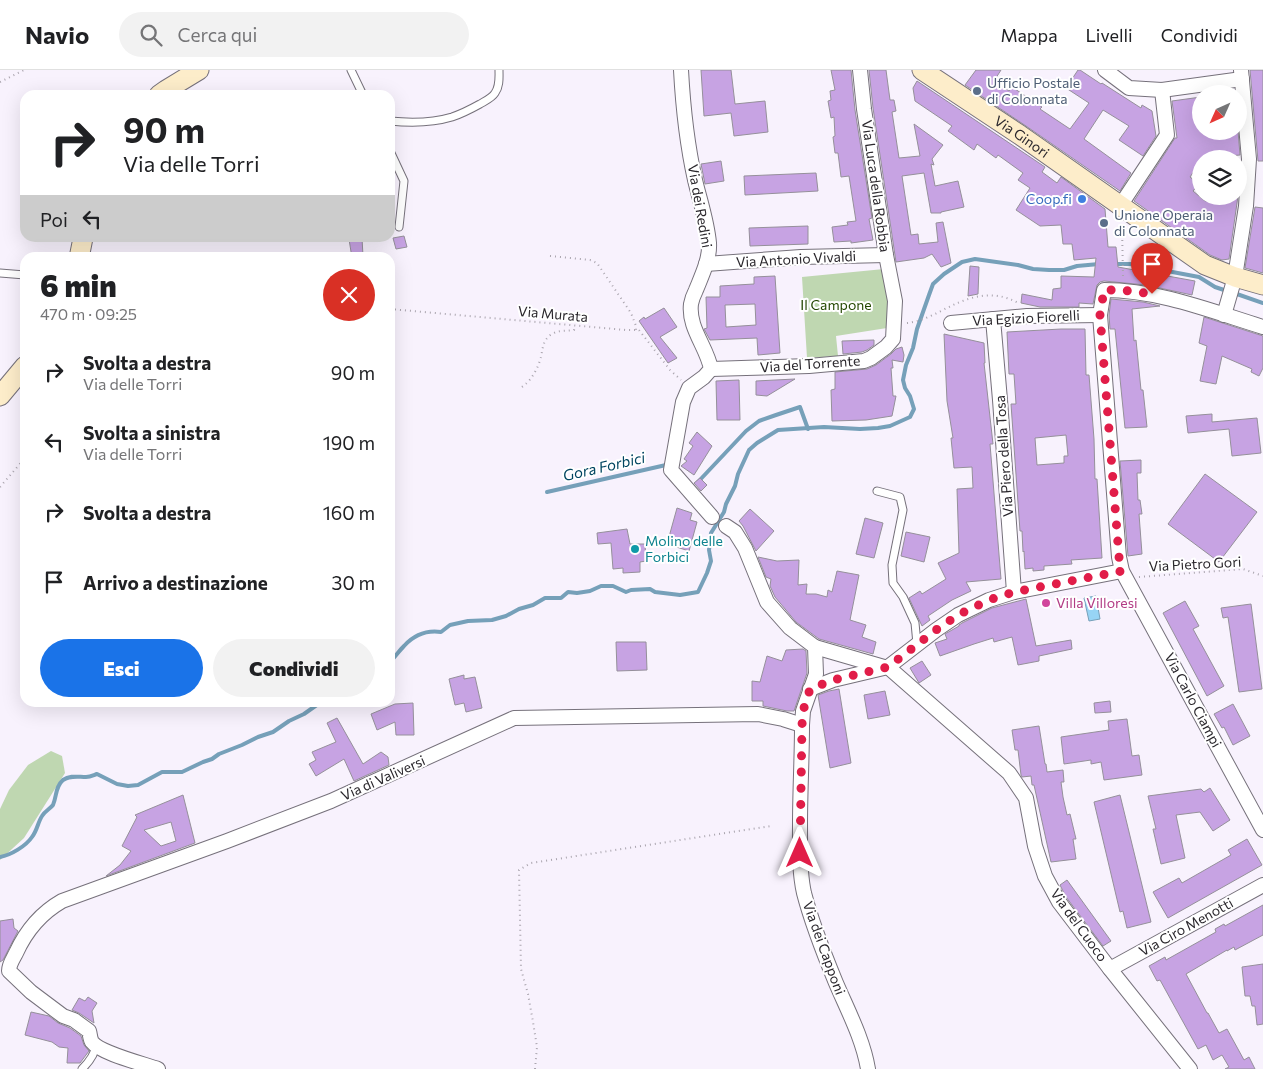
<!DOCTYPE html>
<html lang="it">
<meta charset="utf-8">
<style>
body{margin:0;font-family:Commissioner,sans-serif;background:#f2f2f2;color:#202124;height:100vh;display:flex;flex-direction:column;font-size:19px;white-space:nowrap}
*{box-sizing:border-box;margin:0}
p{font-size:16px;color:#757577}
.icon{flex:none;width:28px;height:28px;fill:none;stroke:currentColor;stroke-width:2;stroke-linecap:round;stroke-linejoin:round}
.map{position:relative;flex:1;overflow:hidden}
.details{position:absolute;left:20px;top:182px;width:375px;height:455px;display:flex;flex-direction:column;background:#fff;border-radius:15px;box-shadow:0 5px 20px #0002}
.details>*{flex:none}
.banner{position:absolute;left:20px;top:20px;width:375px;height:152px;border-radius:15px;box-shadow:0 5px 20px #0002;background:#fff;color:#202124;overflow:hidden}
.needle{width:32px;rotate:225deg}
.tools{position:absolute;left:1192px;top:15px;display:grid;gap:10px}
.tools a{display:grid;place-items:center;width:55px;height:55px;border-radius:50%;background:#fff;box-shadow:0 5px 20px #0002;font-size:25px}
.pin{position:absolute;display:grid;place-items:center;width:42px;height:42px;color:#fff;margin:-51px -21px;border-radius:50% 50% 50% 0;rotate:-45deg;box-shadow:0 0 5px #0007}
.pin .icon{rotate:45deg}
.me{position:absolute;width:55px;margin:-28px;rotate:0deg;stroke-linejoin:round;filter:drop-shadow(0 0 4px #0008)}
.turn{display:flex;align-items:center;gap:18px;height:105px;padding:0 20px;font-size:22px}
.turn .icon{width:65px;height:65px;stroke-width:2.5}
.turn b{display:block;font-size:35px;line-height:42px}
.then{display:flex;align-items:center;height:48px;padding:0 20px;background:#0003;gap:10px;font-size:19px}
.round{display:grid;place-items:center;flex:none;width:52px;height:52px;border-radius:26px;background:#f2f2f2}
.head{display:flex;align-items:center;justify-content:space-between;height:85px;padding:0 20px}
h1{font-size:30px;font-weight:800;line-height:38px}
.action{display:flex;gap:10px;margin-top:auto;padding:10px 20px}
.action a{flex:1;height:58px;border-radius:30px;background:#1a73e8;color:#fff;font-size:20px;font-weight:800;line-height:58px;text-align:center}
.action a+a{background:#f2f2f2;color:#202124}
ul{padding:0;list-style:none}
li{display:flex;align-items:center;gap:15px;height:70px;padding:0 20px}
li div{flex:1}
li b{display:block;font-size:19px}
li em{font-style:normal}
header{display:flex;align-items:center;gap:30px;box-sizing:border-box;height:70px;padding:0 25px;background:#fff;border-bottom:1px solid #e0e0e0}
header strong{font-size:24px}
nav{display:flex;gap:28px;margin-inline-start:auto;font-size:18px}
.search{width:350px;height:45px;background:#f2f2f2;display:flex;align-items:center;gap:12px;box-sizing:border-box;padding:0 18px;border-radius:28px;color:#757577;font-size:19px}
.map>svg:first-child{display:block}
</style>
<header>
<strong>Navio</strong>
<div class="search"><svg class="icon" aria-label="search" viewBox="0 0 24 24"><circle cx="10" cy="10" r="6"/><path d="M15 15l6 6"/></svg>Cerca qui</div>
<nav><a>Mappa</a><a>Livelli</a><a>Condividi</a></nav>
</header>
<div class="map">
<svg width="1263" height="999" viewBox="0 0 1263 999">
<rect width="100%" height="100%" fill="#f8f2fd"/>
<g fill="#bfd7b1">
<polygon points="884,199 888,226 887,258 836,266 838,286 807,288 802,207"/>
<polygon points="51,681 62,686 65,703 24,768 0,790 0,739 9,720 28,695"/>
</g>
<polygon fill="#97d4f5" stroke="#76a0b9" points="1096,526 1100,549 1089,551 1084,528"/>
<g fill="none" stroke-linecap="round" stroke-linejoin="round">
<g stroke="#76a0b9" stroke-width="4">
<polyline points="1114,194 1130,194 1199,207 1215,217 1227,221"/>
<polyline points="1234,223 1263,233"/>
<polyline points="697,413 746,361 759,351 776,345 800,337 808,359"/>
<polyline points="547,422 666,395"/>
<path d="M390 592C395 587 399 581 404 576 414 565 427 560 441 562L450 555 468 551 492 550 506 546 519 539 533 535 545 528H561L568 522 577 523 590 521 601 516H613L626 522 631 520 650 519 655 522 680 525 698 522 707 503 711 491 709 480 711 463 724 442 726 434 735 416 738 404 749 380 757 373 778 360 824 357 860 359 878 358 890 356 910 347 914 339 910 326 905 318 903 310 906 295 913 278 917 259 929 225 933 214 944 204 962 192 975 189 1018 195 1033 199 1049 200H1064L1077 196 1099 194"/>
<path d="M0 787C11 785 26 776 32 767 37 761 38 752 42 746 45 741 50 739 53 735 57 726 55 717 63 710 70 705 78 707 86 707 90 707 94 705 97 704L117 714 128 716 138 715 162 702H182L203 692 212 689 219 684 242 675 258 667 273 662 289 651 304 644 321 632"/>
</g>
</g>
<g fill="#c7a3e3" stroke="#95909a" fill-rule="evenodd">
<polygon points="701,0 731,0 735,34 765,31 768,62 734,66 731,43 704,46"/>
<polygon points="831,0 851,0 855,40 872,148 869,149 873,170 851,173 851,171 834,172 832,157 848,155 847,152 856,151 849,106 841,107 838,83 835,83 833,67 835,66 834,47 831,48 828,31 831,30 830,21 835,20"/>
<polygon points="869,0 886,0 890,30 894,30 896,41 892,42 899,88 920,86 914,54 943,75 932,89 934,95 931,94 935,116 958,111 964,137 941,142 941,143 931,143 924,103 902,106 911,165 918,164 919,174 938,172 936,153 943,152 951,193 941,197 932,184 924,188 896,192 873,38"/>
<polygon points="976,0 1001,0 994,11 1009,21 1012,17 1042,37 1040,39 1070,59 1089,33 1066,18 1078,0 1080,0 1101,14 1102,13 1141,38 1142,35 1152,41 1156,66 1143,86 1119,70 1129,56 1103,40 1084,69 1131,103 1120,121 1026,56 965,15"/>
<polygon points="1250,0 1263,0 1263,91 1258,91"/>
<polygon points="917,11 1045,97 1042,102 1057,113 1061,107 1105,139 1108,177 1116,177 1118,197 1195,211 1192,225 1146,215 1104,211 1100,212 1097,215 1093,234 1079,233 1079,237 1040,237 1021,233 1022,224 1052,230 1053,219 1061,218 1061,206 1094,207 1096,188 1074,190 1072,174 1063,174 1061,155 1040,156 1016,140 1030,118 1018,110 1023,103 998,85 996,88 977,74 974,80 948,61 952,56 915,31 913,18"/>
<polygon points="1201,27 1201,61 1238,61 1240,85 1203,88 1190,107 1199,114 1193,121 1205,131 1218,129 1218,126 1238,126 1229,189 1222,190 1210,185 1134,131 1175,68 1177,68 1172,31"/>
<polygon points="721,91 724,111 705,114 701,94"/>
<polygon points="816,103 818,121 745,125 744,106"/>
<polygon points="1255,137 1263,138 1263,203 1245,198"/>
<polygon points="808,156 808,174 750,176 749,158"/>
<polygon points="404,166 407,177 396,179 393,168"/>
<polygon points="356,168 362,168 363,186 352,188 349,169"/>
<polygon points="970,196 979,197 978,224 968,226"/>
<path d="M775 206 780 283 758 285 757 268 710 270 704 259 707 258 706 227H720V216L754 214V207ZM755 234 756 255 726 257 725 235Z"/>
<polygon points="1111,229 1143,232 1160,236 1132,239 1134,271 1136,270 1141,320 1143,320 1147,357 1125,358 1115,259 1110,259 1109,245"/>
<polygon points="664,238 677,257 660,267 677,288 668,293 639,251 644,247 645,249"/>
<polygon points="1204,247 1263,266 1263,298 1259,306 1251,302 1252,299 1222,286 1216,314 1200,311 1207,276 1199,273"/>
<path d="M1061 259H1085L1086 305H1089L1094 369 1095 409H1097L1102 488 1071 490 1072 494 1044 496V500L1033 501V498L1025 499 1024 481 1023 482 1022 461H1020L1011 334H1016L1014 304H1009L1007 262ZM1066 365 1068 386H1064V393L1037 395 1035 368Z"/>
<polygon points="944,264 984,273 985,293 984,293 993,374 990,374 1001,509 966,512 971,521 952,530 928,546 930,550 922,556 909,528 920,521 922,524 946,509 938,493 959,483 957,419 973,418 972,397 954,398 951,368 953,368 947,331"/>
<polygon points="874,270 874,275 867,280 862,282 843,284 842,271"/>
<polygon points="902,277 904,285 903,292 892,290 893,298 891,298 893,326 896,326 892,346 866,350 832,351 831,320 835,319 835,302 867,299 876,295 891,284 896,279"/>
<polygon points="795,309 767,326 756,325 756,311"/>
<polygon points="739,310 740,350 717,350 716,311"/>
<polygon points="1212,344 1212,352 1257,348 1261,383 1232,386 1229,359 1188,363 1186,346"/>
<polygon points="697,362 712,376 694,405 681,396 687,391 684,389 693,376 689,373"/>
<polygon points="1141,390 1141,403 1137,403 1138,430 1140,430 1142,444 1139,444 1142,484 1128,486 1120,391"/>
<polygon points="1205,404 1257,442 1219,492 1168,454"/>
<polygon points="700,408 707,415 701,421 694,413"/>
<polygon points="677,438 692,443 690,450 697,452 689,481 667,474"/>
<polygon points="750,439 774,461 756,481 743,456 739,451"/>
<polygon points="865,448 883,453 874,488 856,484"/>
<polygon points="627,459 630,474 645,474 646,491 640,492 640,502 623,503 623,498 613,499 611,473 598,474 597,463"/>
<polygon points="906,462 930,467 924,492 901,486"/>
<polygon points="758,487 777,491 799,490 798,515 807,514 806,524 816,524 827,527 828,520 832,522 837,501 859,505 850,550 866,555 862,567 876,572 873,584 819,569 796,552 775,527 770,516 771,509 766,507"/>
<polygon points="1026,529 1036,576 1071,570 1072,579 1039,586 1039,591 1018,595 1012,567 994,572 993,568 974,574 940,586 935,573 947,569 945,564 959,556 959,555 962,553 992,538"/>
<polygon points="1185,531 1199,556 1193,559 1224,616 1207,626 1163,543"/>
<polygon points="1251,534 1262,619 1239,622 1228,547 1223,548 1221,538"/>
<polygon points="616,572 646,572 647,600 617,601"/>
<polygon points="803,579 806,581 807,603 794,641 787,641 763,636 763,631 752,631 752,611 760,612 767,586 782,591 786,580"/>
<polygon points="922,591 931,605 919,613 910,598"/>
<polygon points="464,605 464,609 475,607 482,638 466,642 464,633 455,635 449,609"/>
<polygon points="839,619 851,693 830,698 818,625 829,621"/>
<polygon points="885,621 890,645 868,649 864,625"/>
<polygon points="1110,631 1111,642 1095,643 1094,633"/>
<polygon points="413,633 414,665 396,665 395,652 377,660 371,644 395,634"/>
<polygon points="1233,634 1250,666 1233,675 1224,657 1222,658 1214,644"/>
<polygon points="337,648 363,694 381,682 388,687 389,695 354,711 344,689 316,706 309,694 316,690 312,682 336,672 327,653"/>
<polygon points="1127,649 1132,686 1139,685 1142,705 1104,710 1101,692 1091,694 1091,690 1064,694 1061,667 1109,660 1108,651"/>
<polygon points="1039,656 1045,694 1046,694 1047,702 1063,700 1064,712 1061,712 1063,727 1067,745 1070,744 1076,769 1073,769 1076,789 1051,792 1034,715 1032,715 1031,706 1022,707 1021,705 1018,680 1015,680 1012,660"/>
<polygon points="1210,718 1230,750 1213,761 1200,742 1176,745 1185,788 1161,794 1153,759 1156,759 1148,726 1201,719 1204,722"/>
<path d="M183 725 195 773 106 806 120 795 131 781 122 776 137 747 135 745ZM171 752 176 771 161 776 144 760Z"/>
<polygon points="1120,725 1151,852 1127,858 1123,841 1120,842 1094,732"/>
<polygon points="1247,769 1262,795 1168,848 1153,822 1179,808 1182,813 1231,785 1228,780"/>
<polygon points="1067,810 1111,871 1103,876 1066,827 1060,815"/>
<polygon points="1263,835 1263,865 1235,880 1234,877 1227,881 1227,880 1186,904 1207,943 1208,943 1219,963 1227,959 1244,990 1249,987 1255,999 1225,999 1229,997 1222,985 1213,990 1206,975 1198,979 1160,910 1157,911 1149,896 1165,887 1166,890 1216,862 1215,859 1224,854 1225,856"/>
<polygon points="13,849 14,858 18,861 3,890 0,892 0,851"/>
<polygon points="1263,894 1263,954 1257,955 1255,936 1252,936 1250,926 1245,926 1242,897"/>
<polygon points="88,927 97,933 92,941 94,953 79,943 72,940 79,928 85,931"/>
<polygon points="31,942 49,946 58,953 70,958 81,966 84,975 89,981 80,993 67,993 68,978 59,977 52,972 25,965"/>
</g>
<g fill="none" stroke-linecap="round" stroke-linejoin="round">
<g stroke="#76717b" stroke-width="9">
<g id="lane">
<polyline points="351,0 363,25"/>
<path d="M390 51C410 53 432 53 452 47 461 44 471 39 480 34 485 31 492 28 495 23 500 16 499 7 499 0"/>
<polyline points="390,81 404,111 399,157"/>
<polyline points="0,203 25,205"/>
<polyline points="877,421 900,427 903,440 892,495 893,513 903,527 915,553 917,574"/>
<path d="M82 999C88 993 95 984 96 975"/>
</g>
</g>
<g stroke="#76717b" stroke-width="16">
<g id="street">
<path d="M681 0C683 37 687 74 695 110 700 131 707 151 709 173 710 189 702 205 696 220 694 224 692 229 691 234 688 258 707 277 711 299L704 307 689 318 683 332 671 400 712 447"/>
<polyline points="1105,0 1129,18 1162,20 1242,9"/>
<polyline points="1120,136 1167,65 1162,20"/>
<polyline points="706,194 801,187 886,185"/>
<polyline points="1224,245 1235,207 1246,136 1249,89 1241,0"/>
<polyline points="993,249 1000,330 1014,522"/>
<polyline points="951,253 1027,246 1100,245"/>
<path d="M1263 257C1211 241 1159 220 1104 220L1100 245 1119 487 1122 501 1263 760"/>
<polyline points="711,299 809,296 864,291 871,288 886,277 893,269 895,231 886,185 864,39 860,0"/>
<path d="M726 456 735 462 745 478 767 532 790 558 815 577 816 604 803 641 802 655C802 688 800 721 800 755 800 777 799 801 804 823 812 854 824 884 836 913 848 941 863 969 868 999"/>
<polyline points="815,577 884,597"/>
<polyline points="888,597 1009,703 1026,728 1035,776 1045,806 1059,832 1110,899 1190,999"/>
<polyline points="810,619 833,610 888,597 936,560 958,545 989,530 1014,522 1122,501"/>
<polyline points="1110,899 1263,815"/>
<path d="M158 999C144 994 100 983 92 972 90 969 90 964 89 961L74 950 63 946 31 922 9 901C9 894 13 889 16 883 26 861 41 843 62 831L227 771 331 731 514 648 758 644 783 649 802 655"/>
</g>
</g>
<g stroke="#76717b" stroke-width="21">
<g id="secondary">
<path id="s1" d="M922 0 1020 65 1205 195 1235 207 1263 215"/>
<polyline points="159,25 166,20 199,0"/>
<polyline points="79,188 83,168"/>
<polyline points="0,326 25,296"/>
</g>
</g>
<g stroke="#aaa5ae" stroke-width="2" stroke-dasharray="1 4" stroke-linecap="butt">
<polyline points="0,12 24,0"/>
<polyline points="1122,155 1123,208"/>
<polyline points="550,186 590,190 597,193 631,243 636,256 636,260"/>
<polyline points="390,239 626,260 639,260 670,300 681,310"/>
<path d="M907 253C918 252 929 247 939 242 966 228 991 217 1020 234"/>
<path d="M522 317C532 310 538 298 541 287 543 277 543 268 554 263 560 260 567 261 574 260L575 256"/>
<polyline points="0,417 25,388"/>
<polyline points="1139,507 1243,499 1263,506"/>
<polyline points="535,999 537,977 533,952 528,924 521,899 519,800 531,793 771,756"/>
</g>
<use href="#lane" stroke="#fff" stroke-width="7"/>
<use href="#street" stroke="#fff" stroke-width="14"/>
<use href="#secondary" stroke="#fdedca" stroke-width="19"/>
</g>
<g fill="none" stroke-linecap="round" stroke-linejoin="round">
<polyline stroke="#e11d48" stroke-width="9" stroke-dasharray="0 16.2" points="800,783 802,655 803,641 810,619 833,610 888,597 936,560 958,545 989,530 1014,522 1122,501 1119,487 1100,245 1104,220 1122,220 1152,224"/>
</g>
<g fill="#5c6f8a" stroke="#fff" stroke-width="2">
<circle cx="977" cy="21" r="5"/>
<circle cx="1104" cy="153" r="5"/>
</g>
<circle fill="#3f7fe0" stroke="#fff" stroke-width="2" cx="1082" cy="129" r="5"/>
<circle fill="#0f9aa8" stroke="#fff" stroke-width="2" cx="635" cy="479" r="5"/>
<circle fill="#d1479c" stroke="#fff" stroke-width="2" cx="1046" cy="533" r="5"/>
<g text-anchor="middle" stroke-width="4" stroke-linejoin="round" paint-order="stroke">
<g font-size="14" fill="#4e5e75" stroke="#fff" text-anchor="start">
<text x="987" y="18">Ufficio Postale<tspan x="987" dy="16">di Colonnata</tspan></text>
<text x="1114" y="150">Unione Operaia<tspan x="1114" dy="16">di Colonnata</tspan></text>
</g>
<g font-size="14" fill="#2a272c" stroke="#fff">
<text dy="5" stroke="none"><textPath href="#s1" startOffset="120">Via Ginori</textPath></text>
<text transform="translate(876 116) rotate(82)" y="5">Via Luca della Robbia</text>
<text transform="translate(700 136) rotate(80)" y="5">Via dei Redini</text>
<text transform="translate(796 189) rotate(-3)" y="5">Via Antonio Vivaldi</text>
<text transform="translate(553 244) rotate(5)" y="5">Via Murata</text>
<text transform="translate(1026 248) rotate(-3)" y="5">Via Egizio Fiorelli</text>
<text transform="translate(810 294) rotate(-4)" y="5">Via del Torrente</text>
<text transform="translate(1004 386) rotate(-94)" y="5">Via Piero della Tosa</text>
<text transform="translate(1195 494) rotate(-3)" y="5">Via Pietro Gori</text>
<text transform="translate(1193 630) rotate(62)" y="5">Via Carlo Ciampi</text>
<text transform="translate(383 708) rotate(-24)" y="5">Via di Valiversi</text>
<text transform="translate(1079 855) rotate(54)" y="5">Via del Cuoco</text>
<text transform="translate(1186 857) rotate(-29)" y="5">Via Ciro Menotti</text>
<text transform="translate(824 878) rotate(70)" y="5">Via dei Capponi</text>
</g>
<g font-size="14" fill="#366cbe" stroke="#fff" text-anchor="end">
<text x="1072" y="134">Coop.fi</text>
</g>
<g font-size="14" fill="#234701" stroke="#fff">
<text x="836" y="240">Il Campone</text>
</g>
<g font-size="14" fill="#0d838f" stroke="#fff" text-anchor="start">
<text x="645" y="476">Molino delle<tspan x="645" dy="16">Forbici</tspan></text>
</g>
<g font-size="14" fill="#b23c85" stroke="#fff" text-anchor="start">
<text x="1056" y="538">Villa Villoresi</text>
</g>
<g font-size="15" font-style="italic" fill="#004560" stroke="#fff">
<text transform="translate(604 397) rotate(-13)" y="5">Gora Forbici</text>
</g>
</g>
</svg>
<div class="tools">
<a><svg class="needle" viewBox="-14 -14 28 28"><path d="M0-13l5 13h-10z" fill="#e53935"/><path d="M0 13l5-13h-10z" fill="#757577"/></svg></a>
<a><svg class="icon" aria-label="layers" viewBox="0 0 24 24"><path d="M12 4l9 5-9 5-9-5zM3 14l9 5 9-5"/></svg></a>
</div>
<div class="pin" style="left:1152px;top:224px;background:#d93025"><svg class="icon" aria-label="arrive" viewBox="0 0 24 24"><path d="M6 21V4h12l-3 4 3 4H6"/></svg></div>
<svg class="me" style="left:800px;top:783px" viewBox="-20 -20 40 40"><path d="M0-17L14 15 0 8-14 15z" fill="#e11d48" stroke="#fff" stroke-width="4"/></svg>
<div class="banner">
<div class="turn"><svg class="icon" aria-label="right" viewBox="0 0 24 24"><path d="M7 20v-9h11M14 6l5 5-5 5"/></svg><div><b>90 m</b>Via delle Torri</div></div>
<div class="then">Poi<svg class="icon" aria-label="left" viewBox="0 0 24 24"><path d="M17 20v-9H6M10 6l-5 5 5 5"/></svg></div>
</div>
<section class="details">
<div class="head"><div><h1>6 min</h1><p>470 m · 09:25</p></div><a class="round" style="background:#d93025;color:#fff"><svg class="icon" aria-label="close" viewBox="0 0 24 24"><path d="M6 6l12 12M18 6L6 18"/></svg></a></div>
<ul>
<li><svg class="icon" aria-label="right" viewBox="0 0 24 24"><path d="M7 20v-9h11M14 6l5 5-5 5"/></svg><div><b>Svolta a destra</b><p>Via delle Torri</p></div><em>90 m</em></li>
<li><svg class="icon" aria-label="left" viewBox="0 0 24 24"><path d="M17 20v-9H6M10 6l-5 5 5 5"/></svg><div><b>Svolta a sinistra</b><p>Via delle Torri</p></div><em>190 m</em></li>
<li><svg class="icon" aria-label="right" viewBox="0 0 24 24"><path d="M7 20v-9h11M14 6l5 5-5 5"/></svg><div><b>Svolta a destra</b></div><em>160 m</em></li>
<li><svg class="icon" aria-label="arrive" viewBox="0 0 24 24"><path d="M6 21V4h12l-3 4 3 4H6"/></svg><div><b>Arrivo a destinazione</b></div><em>30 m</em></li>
</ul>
<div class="action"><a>Esci</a><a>Condividi</a></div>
</section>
</div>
